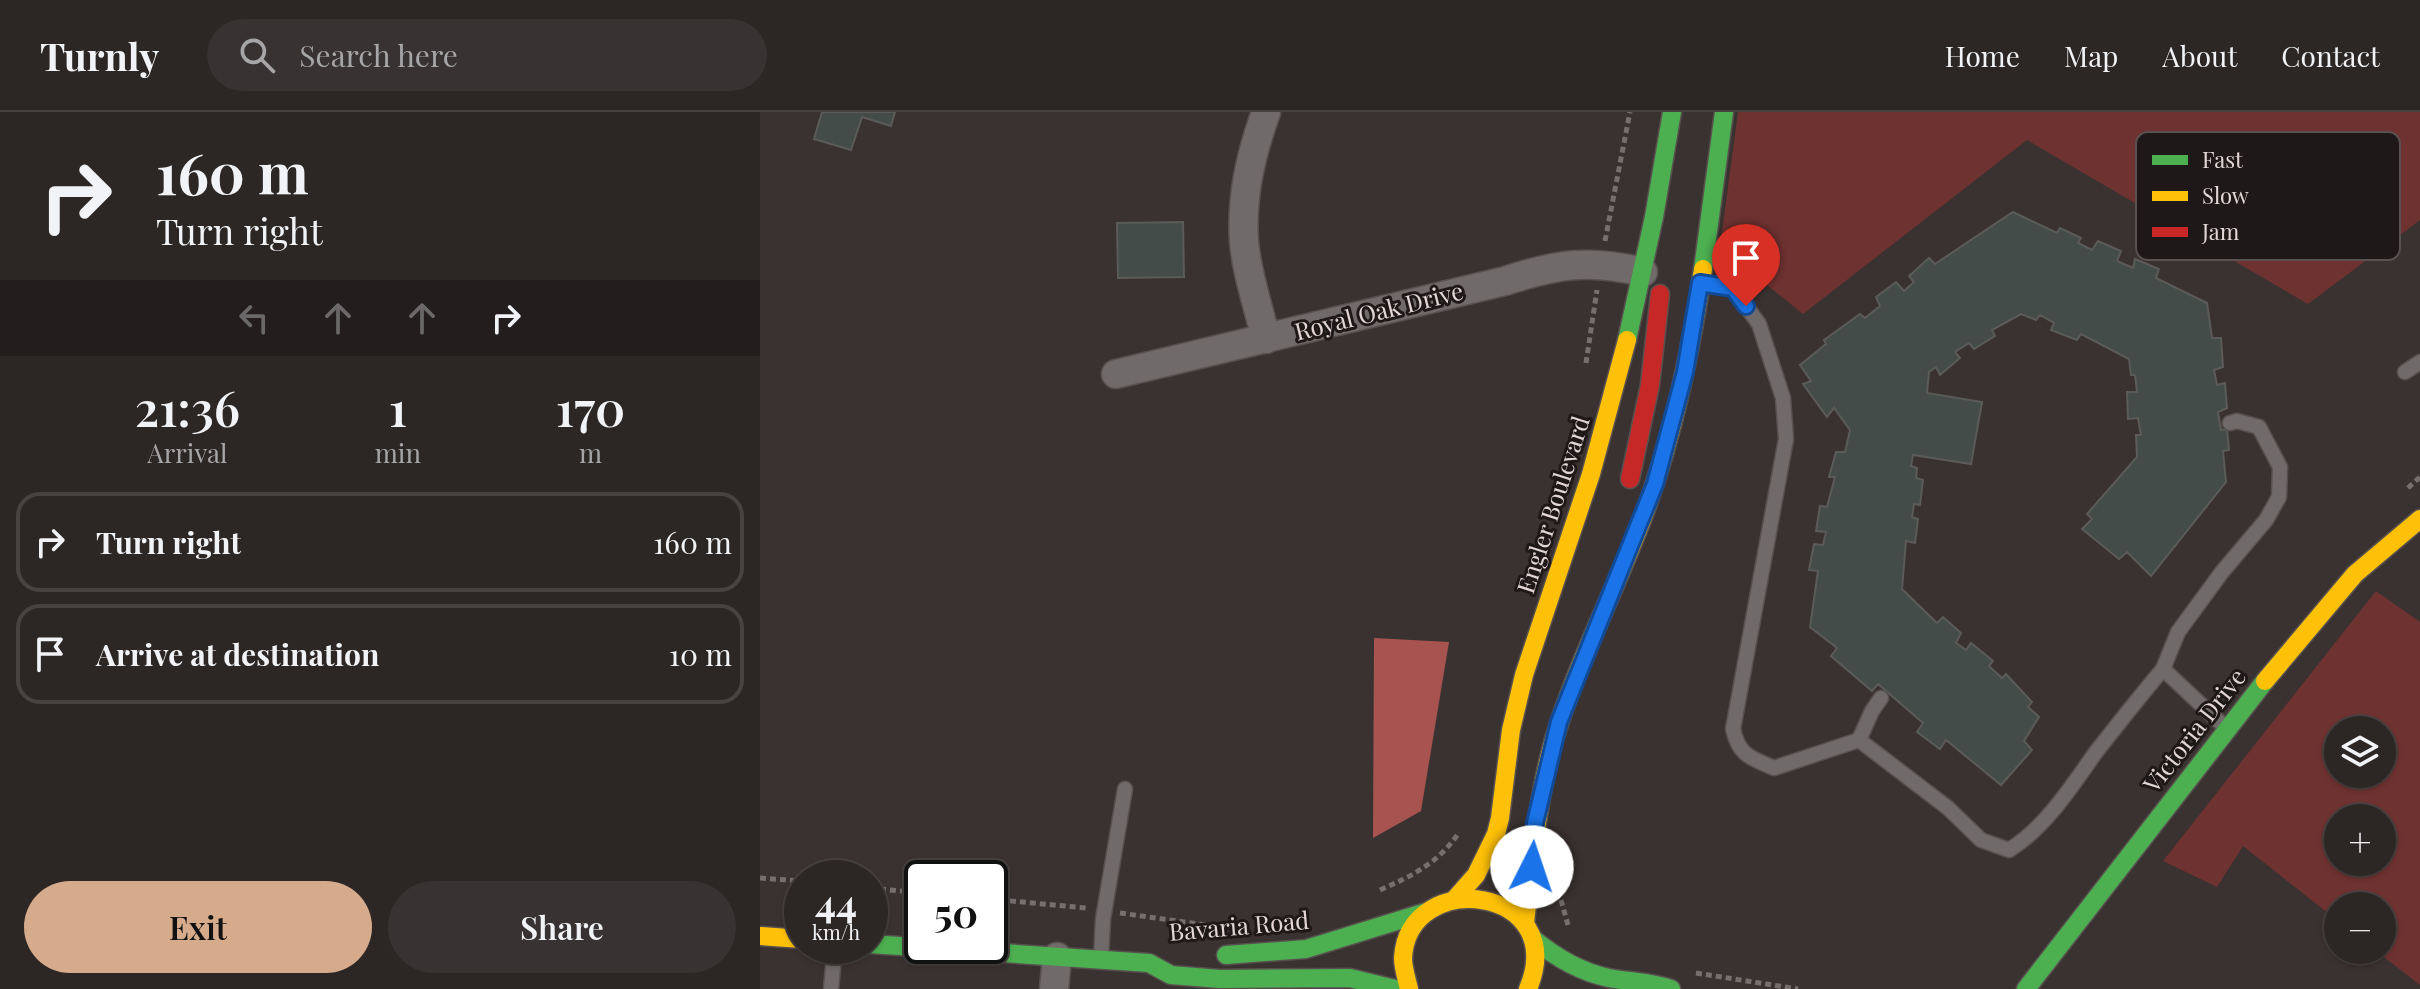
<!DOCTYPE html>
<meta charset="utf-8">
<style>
body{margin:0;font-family:"Playfair Display",serif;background:#383232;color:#f1f3f6;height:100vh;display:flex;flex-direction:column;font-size:30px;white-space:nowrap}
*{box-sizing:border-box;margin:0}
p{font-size:26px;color:#a6a5a7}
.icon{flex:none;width:44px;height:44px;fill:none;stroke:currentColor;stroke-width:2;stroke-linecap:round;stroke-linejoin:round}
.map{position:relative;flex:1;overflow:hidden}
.side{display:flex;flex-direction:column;background:#2c2625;width:760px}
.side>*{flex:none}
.banner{background:#2c2625;color:#f1f3f6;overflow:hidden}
.buttons{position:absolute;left:1564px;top:604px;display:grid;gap:16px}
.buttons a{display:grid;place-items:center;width:72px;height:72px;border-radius:50%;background:#2c2625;box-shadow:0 2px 6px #0004,0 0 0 2px #484342;font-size:40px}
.speed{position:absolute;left:24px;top:748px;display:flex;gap:16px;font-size:40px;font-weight:700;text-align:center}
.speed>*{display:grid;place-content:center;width:104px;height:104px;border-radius:50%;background:#2c2625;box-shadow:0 2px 6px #0004,0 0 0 2px #484342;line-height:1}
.speed small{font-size:20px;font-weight:400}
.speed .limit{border:4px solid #111;border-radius:12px;background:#fff;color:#111}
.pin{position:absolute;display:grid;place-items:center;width:68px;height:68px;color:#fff;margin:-82px -34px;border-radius:50% 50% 50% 0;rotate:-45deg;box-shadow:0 0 8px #0007}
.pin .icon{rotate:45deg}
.me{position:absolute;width:88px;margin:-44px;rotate:4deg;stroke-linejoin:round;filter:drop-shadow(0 0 6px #0008)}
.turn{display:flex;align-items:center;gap:28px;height:168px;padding:0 24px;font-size:36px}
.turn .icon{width:104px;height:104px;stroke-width:2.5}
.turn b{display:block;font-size:56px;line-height:68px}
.lanes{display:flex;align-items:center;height:76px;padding:0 24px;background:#0003;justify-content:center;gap:40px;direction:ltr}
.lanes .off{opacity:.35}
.eta{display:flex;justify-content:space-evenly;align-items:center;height:136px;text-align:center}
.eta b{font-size:48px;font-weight:600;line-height:56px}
.primary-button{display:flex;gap:16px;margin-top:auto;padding:16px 24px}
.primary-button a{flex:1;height:92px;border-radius:48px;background:#d6ab8b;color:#111;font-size:32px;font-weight:600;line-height:92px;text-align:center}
.primary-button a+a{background:#383232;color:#f1f3f6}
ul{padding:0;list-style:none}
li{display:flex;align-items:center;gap:24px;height:100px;margin:0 16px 12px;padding:0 8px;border:4px solid #484342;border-radius:24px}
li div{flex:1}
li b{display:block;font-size:30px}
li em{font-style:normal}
header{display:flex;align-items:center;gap:48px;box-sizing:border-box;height:112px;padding:0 40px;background:#2c2625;border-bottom:2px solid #484342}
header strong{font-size:38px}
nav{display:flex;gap:44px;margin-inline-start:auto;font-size:28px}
.search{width:560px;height:72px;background:#383232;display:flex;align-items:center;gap:20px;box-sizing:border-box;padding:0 28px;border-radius:44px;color:#a6a5a7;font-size:30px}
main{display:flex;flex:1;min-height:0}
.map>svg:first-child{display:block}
</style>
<header>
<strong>Turnly</strong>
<div class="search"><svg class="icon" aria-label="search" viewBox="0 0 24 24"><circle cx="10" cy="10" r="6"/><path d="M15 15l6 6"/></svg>Search here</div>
<nav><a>Home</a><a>Map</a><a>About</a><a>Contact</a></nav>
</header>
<main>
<section class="side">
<div class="banner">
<div class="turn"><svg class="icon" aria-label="right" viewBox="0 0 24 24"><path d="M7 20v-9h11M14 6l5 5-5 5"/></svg><div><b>160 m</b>Turn right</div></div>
<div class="lanes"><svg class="icon off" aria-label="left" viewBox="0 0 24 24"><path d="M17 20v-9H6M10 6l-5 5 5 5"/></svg><svg class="icon off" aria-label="ahead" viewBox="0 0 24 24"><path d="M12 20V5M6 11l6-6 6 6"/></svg><svg class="icon off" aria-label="ahead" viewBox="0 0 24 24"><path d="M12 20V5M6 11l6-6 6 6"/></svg><svg class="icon" aria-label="right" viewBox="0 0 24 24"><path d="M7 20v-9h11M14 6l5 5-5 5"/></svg></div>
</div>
<div class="eta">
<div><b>21:36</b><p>Arrival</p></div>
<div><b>1</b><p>min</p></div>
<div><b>170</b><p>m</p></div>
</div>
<ul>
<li><svg class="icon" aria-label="right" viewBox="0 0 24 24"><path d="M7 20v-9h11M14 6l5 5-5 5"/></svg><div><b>Turn right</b></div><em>160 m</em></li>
<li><svg class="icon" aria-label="arrive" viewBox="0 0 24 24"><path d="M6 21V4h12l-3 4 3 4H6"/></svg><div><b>Arrive at destination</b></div><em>10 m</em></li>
</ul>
<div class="primary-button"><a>Exit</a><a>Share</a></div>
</section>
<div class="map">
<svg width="1660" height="877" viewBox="0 0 1660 877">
<rect width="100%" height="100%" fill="#3a3231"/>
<g fill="#6e3231" fill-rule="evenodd">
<polygon points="978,0 1660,0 1660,108 1548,192 1267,28 1043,202 960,135"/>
<path d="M1616 479 1660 510V873L1615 838H1622V794H1578V809L1483 734 1457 775 1403 749ZM1578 618H1622V662H1578ZM1578 706H1622V750H1578Z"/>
</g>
<polygon fill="#a75451" points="614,526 689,530 661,699 613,726"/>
<g fill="#444c49" stroke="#5b5b59" stroke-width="2">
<polygon points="62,0 135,0 131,14 102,5 91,38 54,27"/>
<polygon points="1253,100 1297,121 1300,116 1321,126 1318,131 1332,138 1338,129 1361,139 1357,149 1373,156 1375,147 1399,157 1396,166 1447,191 1452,226 1461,226 1463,255 1454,258 1457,273 1465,271 1467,296 1458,300 1461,318 1467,317 1469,338 1463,339 1466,370 1391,464 1367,440 1359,447 1322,417 1332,407 1327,402 1377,345 1376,323 1381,323 1378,306 1368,307 1367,280 1377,280 1375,263 1371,263 1369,247 1321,222 1317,228 1291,218 1294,211 1280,203 1276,208 1261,202 1232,218 1235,224 1214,237 1209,231 1195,240 1200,246 1180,263 1176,255 1169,260 1167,281 1222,290 1211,352 1153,343 1151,354 1157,356 1156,366 1163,368 1160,393 1154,392 1152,405 1158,407 1155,431 1146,429 1142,477 1177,511 1183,505 1201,521 1196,531 1206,538 1211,531 1233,549 1229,554 1242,566 1246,562 1272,590 1268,595 1279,605 1264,629 1272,638 1241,673 1186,628 1180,637 1157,620 1163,611 1118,572 1112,579 1071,544 1077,536 1050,515 1058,459 1049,458 1054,432 1063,433 1066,420 1056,419 1060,394 1067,395 1075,365 1069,365 1076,340 1085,340 1090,318 1074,296 1067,305 1043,272 1051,269 1040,253 1066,232 1064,228 1100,202 1105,206 1120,194 1116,185 1136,170 1144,179 1154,170 1149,164 1169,146 1175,152"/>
<polygon points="423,110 424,165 358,166 357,111"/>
</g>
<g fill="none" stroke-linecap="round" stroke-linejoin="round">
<g stroke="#57504f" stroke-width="17">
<g id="lane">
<path d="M945 171 973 176 999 212 1023 286 1026 327 973 617C979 644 991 646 1014 656L1099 628 1188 696 1221 728 1249 738C1286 715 1311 675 1336 640 1358 612 1380 584 1403 557L1466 616"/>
<polyline points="1645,260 1660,250"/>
<polyline points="1403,557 1418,520 1462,460 1506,408 1519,385 1520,355 1499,315 1477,309 1470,311"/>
<polyline points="1099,628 1112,599 1121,586"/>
<polyline points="341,847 343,807 365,677"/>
<polyline points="71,877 75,834"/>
</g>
</g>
<g stroke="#57504f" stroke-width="31">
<g id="street">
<path d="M506 227C499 197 486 159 484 129 481 84 491 42 506 0"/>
<path d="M356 262 745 169C797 152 828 147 883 160"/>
<polyline points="294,877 297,845"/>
</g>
</g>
<g stroke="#57504f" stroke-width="21">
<g id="fast">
<polyline points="943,157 964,0"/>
<polyline points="867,228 894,105 912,0"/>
<path d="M772 826C795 845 820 860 849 866 870 870 891 870 911 877"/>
<polyline points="110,832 389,851 411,863 460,867 590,866 635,877"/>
<polyline points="466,843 546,837 666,800"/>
<polyline points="1266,877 1505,569"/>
</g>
</g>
<g stroke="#57504f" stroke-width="21">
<g id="slow">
<polyline points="1505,569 1595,462 1660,407"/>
<polyline points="694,788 716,763 736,722 740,706 751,618 764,563 831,362 867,228"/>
<path d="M765 811C772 751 777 689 793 631 816 553 854 481 883 405 913 325 930 242 943 157"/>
<polyline points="0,824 42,827"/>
<path d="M649 877C647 868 643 856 643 846 648 754 811 774 768 877"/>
</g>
</g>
<g stroke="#57504f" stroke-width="21">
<polyline id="jam" points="870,367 890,273 900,182"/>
</g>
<g stroke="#766f6f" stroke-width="5" stroke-dasharray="6 4" stroke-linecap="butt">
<polyline points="845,129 870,0"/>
<polyline points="826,251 837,178"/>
<polyline points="1648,376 1660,365"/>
<polyline points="0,766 42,769"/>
<polyline points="110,776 162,781"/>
<path d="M620 778C652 764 678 751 698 722"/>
<polyline points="230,787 326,796"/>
<polyline points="801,788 808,813"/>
<polyline points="360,801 453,814"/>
<polyline points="936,861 1038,877"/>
</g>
<use href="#lane" stroke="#716a6a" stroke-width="14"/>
<use href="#street" stroke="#716a6a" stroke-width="28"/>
<use href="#fast" stroke="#4caf50" stroke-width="18"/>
<use href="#slow" stroke="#ffc107" stroke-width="18"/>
<use href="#jam" stroke="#c62828" stroke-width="18"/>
</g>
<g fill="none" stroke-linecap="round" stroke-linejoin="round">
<g stroke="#114b97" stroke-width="20">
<polyline id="route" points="772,755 775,711 799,610 895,372 925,260 940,171 973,176 986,194"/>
</g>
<use href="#route" stroke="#1a73e8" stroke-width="14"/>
</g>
<g text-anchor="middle" stroke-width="6" stroke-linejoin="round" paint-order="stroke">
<g font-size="24" fill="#e2d7d6" stroke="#1f1818">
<text transform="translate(619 200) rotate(-14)" y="8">Royal Oak Drive</text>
<text transform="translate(794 393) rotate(-72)" y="8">Engler Boulevard</text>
<text transform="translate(1435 619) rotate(-52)" y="8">Victoria Drive</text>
<text transform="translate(479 815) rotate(-5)" y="8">Bavaria Road</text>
</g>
</g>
<rect x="1376" y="20" width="264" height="128" rx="12" fill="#1f1818" stroke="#5a5151" stroke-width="2"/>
<rect x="1392" y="43" width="36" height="10" fill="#4caf50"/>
<rect x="1392" y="79" width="36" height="10" fill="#ffc107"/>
<rect x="1392" y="115" width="36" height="10" fill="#c62828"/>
<g font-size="22" fill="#e2d7d6">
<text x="1442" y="56">Fast</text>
<text x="1442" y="92">Slow</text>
<text x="1442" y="128">Jam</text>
</g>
</svg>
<div class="buttons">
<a><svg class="icon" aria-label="layers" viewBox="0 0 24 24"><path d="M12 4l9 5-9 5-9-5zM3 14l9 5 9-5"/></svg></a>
<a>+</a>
<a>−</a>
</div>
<div class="speed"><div>44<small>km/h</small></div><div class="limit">50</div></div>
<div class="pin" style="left:986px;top:194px;background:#d93025"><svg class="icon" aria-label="arrive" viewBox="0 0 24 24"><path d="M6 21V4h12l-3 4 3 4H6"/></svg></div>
<svg class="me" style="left:772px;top:755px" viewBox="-20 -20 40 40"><circle r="19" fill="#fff"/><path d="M0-13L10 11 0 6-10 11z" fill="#1a73e8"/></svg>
</div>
</main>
